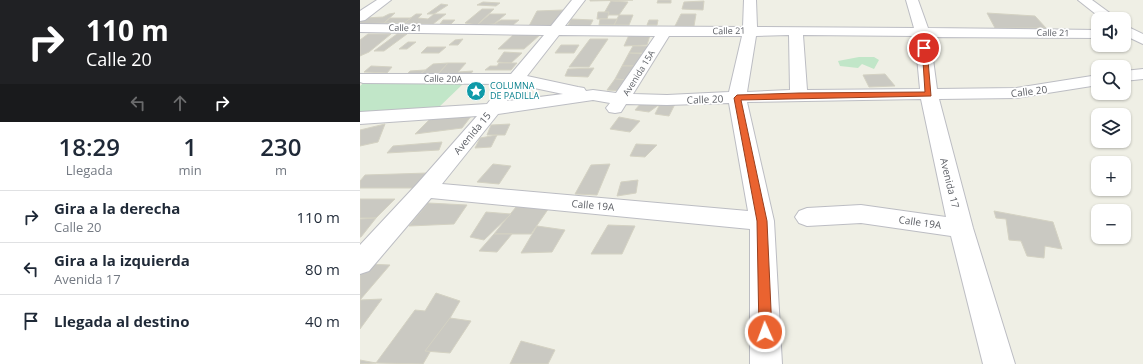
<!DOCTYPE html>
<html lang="es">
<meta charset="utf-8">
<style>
body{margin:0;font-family:"Open Sans",sans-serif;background:#f2f2f3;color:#1f2937;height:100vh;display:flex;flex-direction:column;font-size:15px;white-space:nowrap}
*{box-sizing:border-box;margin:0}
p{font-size:13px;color:#747a83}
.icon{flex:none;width:22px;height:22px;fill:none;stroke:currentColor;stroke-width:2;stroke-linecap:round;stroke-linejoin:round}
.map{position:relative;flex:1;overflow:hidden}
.drawer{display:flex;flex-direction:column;background:#fff;width:360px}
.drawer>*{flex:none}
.hud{background:#202124;color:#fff;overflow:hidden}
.fabs{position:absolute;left:731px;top:12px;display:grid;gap:8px}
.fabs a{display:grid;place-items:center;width:40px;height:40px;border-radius:8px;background:#fff;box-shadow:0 1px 3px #0004;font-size:20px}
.pin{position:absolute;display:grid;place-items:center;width:34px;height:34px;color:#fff;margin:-17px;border:2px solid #fff;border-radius:50%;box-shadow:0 1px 4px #0007}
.me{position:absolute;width:44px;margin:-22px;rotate:358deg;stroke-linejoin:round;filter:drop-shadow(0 0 3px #0008)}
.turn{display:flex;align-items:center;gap:14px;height:84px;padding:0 20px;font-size:18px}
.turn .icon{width:52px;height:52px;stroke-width:2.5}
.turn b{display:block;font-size:28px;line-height:34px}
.lanes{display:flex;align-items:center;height:38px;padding:0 20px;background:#0003;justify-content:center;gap:20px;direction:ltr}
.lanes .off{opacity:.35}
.eta{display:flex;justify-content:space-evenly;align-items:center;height:68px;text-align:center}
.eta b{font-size:24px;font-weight:600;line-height:28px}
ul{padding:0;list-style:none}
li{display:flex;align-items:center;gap:12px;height:52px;padding:0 20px;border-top:1px solid #e0e1e3}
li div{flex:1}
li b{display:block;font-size:15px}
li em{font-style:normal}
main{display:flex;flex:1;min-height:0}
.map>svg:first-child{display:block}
</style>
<main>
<section class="drawer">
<div class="hud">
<div class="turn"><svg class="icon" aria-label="right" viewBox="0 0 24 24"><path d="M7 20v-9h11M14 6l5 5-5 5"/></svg><div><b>110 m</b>Calle 20</div></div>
<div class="lanes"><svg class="icon off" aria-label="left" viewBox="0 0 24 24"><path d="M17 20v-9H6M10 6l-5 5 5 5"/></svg><svg class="icon off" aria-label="ahead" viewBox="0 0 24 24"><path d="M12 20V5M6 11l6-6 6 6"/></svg><svg class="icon" aria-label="right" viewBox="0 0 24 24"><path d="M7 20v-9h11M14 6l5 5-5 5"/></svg></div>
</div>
<div class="eta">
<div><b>18:29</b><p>Llegada</p></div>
<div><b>1</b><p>min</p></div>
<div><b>230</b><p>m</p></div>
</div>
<ul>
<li><svg class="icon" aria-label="right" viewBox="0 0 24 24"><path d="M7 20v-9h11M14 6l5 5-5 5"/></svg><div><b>Gira a la derecha</b><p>Calle 20</p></div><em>110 m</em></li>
<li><svg class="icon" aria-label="left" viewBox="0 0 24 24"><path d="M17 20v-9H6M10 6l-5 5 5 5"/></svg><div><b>Gira a la izquierda</b><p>Avenida 17</p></div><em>80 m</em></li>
<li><svg class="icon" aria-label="arrive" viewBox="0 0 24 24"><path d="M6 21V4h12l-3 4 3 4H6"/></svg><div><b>Llegada al destino</b></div><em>40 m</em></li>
</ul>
</section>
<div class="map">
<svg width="783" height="364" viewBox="0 0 783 364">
<rect width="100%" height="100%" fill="#efefe5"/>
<g fill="#c1e6c8">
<polygon points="499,57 514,57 519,60 514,69 502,64 498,68 480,66 478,61"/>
<polygon points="6,81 106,81 77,109 0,115 0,86"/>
</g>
<g fill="#cac9c2" stroke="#d4d2c3">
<polygon points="230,0 273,0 230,1"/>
<polygon points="298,0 311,0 311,3 297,3"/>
<polygon points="251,1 268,2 259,15 243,15"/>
<polygon points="344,1 343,10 322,9 324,2"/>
<polygon points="123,2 140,3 136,6 117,5"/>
<polygon points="81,4 88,5 74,14 67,14"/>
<polygon points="122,9 134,9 117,25 105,23"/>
<polygon points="203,10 192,26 169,26 177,11"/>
<polygon points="238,12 249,12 247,19 237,19"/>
<polygon points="35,13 24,23 0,24 0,21 5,18 23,17 29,14"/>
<polygon points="627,13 675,16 686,28 635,28"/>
<polygon points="56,14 62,14 58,18 68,19 74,14 86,14 73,24 44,23"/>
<polygon points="130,14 146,14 134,24 117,25"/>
<polygon points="321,14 336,14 334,26 315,26"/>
<polygon points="259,15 273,15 269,25 254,25"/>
<polygon points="30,18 51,18 44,23 24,23"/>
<polygon points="211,19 233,20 230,26 208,26"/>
<polygon points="240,19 257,19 254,25 239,25"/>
<polygon points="83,20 95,20 91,24 80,24"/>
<polygon points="141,20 159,20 153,25 134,24"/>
<polygon points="289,20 298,20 297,25 287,25"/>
<polygon points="8,34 31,34 9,52 0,56 0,40"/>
<polygon points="37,34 47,34 24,51 14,51"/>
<polygon points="181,34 164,49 138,49 153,35"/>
<polygon points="269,35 290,35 287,45 264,46"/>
<polygon points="103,39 98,45 89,45 95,40"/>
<polygon points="230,39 248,39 229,67 209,67"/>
<polygon points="48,42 56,42 47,49 39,49"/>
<polygon points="201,45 219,45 214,53 195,53"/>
<polygon points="273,46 293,46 289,53 269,53"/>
<polygon points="67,47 86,47 79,53 61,53"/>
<polygon points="144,52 162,53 151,63 137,62"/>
<polygon points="269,53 283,54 278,66 262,66"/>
<polygon points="88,63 106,63 98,72 113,71 109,76 77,75"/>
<polygon points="88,63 77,75 59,75 73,64"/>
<polygon points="139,63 157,63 151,70 125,70 130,66 137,66"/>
<polygon points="11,66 32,67 27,73 4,72"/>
<polygon points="262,66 278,66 270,80 255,79"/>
<polygon points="234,68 228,77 205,76 208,69"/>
<polygon points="65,70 59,75 45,76 50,71"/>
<polygon points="525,74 535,86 509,87 503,75"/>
<polygon points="255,79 270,80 264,91 247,90"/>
<polygon points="282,102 300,104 289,112 275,110"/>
<polygon points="300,104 315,104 309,116 295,114"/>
<polygon points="112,115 102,128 55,134 72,117"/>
<polygon points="259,117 280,121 270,132 250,129"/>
<polygon points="25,124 18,142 0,146 0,130"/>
<polygon points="150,124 145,135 127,135 131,125"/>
<polygon points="137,135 131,147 115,148 120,138"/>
<polygon points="82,142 79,150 27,153 33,146"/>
<polygon points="276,144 297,145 285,157 270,156"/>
<polygon points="133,164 151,166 139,184 117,182"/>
<polygon points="250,164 237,195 215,194 231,165"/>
<polygon points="68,173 56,188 0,188 0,181 5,175"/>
<polygon points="278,180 276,193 257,196 261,182"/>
<polygon points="0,199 35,199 16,218 0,218"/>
<polygon points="68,203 107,205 94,224 49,226"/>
<polygon points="191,205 171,234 134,234 156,207"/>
<polygon points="634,211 693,222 702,249 685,246 684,258 667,256 661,241 649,240 646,219 636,218"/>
<polygon points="126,212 151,214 124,240 110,237"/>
<polygon points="16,218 1,237 0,237 0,219"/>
<polygon points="248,225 275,226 262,254 231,254"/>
<polygon points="177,226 205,230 192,252 161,253"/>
<polygon points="134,234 152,234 137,252 119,251"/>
<polygon points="7,264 30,265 0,300 0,274"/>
<polygon points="76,293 100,301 63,364 16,363 55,310 65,311"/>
<polygon points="22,299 0,329 0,300"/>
<polygon points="90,318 111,321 90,353 65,351"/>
<polygon points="161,341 195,350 188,364 150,364"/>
<polygon points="0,360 16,363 0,364"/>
</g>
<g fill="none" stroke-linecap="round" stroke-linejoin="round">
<g stroke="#bcbdc3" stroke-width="2">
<g id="minor">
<polygon points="17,0 31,0 5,20 0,21 0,11"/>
<path d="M212 0H225L205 26 383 27 384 0H396L397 27 554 28 546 0H558L568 28 738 30V38L570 37 577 89 656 88 738 75V85L656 98 579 99 613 228 655 364H623L591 236 501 223 447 226 439 223 435 217 439 211 447 208 501 205 586 217 561 99 387 102 414 221 422 364H390V229L71 198 9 271 0 274V245L57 184 117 116 0 124V112L127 104 143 84 3 83 0 82V74H151L184 35 0 32V24L191 26ZM199 35 295 36 256 93 233 90 226 91 224 88 218 87 167 76ZM429 35 430 90 387 92 396 36ZM443 35 555 36 560 89 447 90ZM309 36H382L369 92 307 95 273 94ZM160 85 203 94 147 101ZM233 100 250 103 246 108 249 112 255 113 261 112 266 104 307 105 369 103 388 211 82 184 138 114Z"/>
<polygon points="718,0 732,0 758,19 742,19"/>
<polygon points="764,25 783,34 783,44 764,35"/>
<polygon points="783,69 783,79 764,81 764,71"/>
</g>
</g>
<use href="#minor" fill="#fff" fill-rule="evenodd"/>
</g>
<polygon fill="#ea6330" stroke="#98401f" points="562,46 567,48 571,96 381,100 407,221 412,332 410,336 405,338 401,336 399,332 397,221 374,98 377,95 439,93 565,92"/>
<defs>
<g id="sight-disc" transform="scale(1)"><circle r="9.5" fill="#0f9aa8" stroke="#fff"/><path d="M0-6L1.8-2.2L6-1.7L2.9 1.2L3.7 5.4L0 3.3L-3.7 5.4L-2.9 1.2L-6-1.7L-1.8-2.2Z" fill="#fff"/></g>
</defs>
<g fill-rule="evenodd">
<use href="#sight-disc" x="116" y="91"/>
</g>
<g text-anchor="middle" stroke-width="3.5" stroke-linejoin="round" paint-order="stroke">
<g font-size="9" fill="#5c5f65" stroke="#fff">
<text transform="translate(45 28) rotate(1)" y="3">Calle 21</text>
<text transform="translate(369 31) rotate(-1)" y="3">Calle 21</text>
<text transform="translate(693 33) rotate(1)" y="3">Calle 21</text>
<text transform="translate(279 73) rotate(-58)" y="3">Avenida 15A</text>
<text transform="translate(83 79) rotate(1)" y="3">Calle 20A</text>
</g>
<g font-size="9" fill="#0d838f" stroke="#fff" text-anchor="start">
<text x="130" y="89">COLUMNA<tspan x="130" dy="10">DE PADILLA</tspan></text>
</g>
<g font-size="10" fill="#5c5f65" stroke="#fff">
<text transform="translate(669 91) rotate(-7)" y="4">Calle 20</text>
<text transform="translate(345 99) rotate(-2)" y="4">Calle 20</text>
<text transform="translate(112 133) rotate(-50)" y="4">Avenida 15</text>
<text transform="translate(590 183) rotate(76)" y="4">Avenida 17</text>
<text transform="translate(233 205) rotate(5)" y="4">Calle 19A</text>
<text transform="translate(560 222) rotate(8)" y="4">Calle 19A</text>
</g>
</g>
</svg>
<div class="fabs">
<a><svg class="icon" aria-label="sound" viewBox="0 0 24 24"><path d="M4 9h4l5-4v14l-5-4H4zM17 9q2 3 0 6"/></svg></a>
<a><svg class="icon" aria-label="search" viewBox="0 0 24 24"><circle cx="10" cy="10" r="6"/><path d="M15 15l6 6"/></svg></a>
<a><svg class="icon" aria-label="layers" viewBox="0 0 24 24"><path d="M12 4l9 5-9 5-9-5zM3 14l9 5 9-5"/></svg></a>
<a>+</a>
<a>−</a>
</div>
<div class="pin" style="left:564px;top:48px;background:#d93025"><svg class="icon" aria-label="arrive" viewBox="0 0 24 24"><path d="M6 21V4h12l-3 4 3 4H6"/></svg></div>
<svg class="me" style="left:405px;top:332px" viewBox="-20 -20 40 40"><circle r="17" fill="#ea6330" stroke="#fff" stroke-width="3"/><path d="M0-11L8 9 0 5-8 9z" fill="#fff"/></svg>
</div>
</main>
